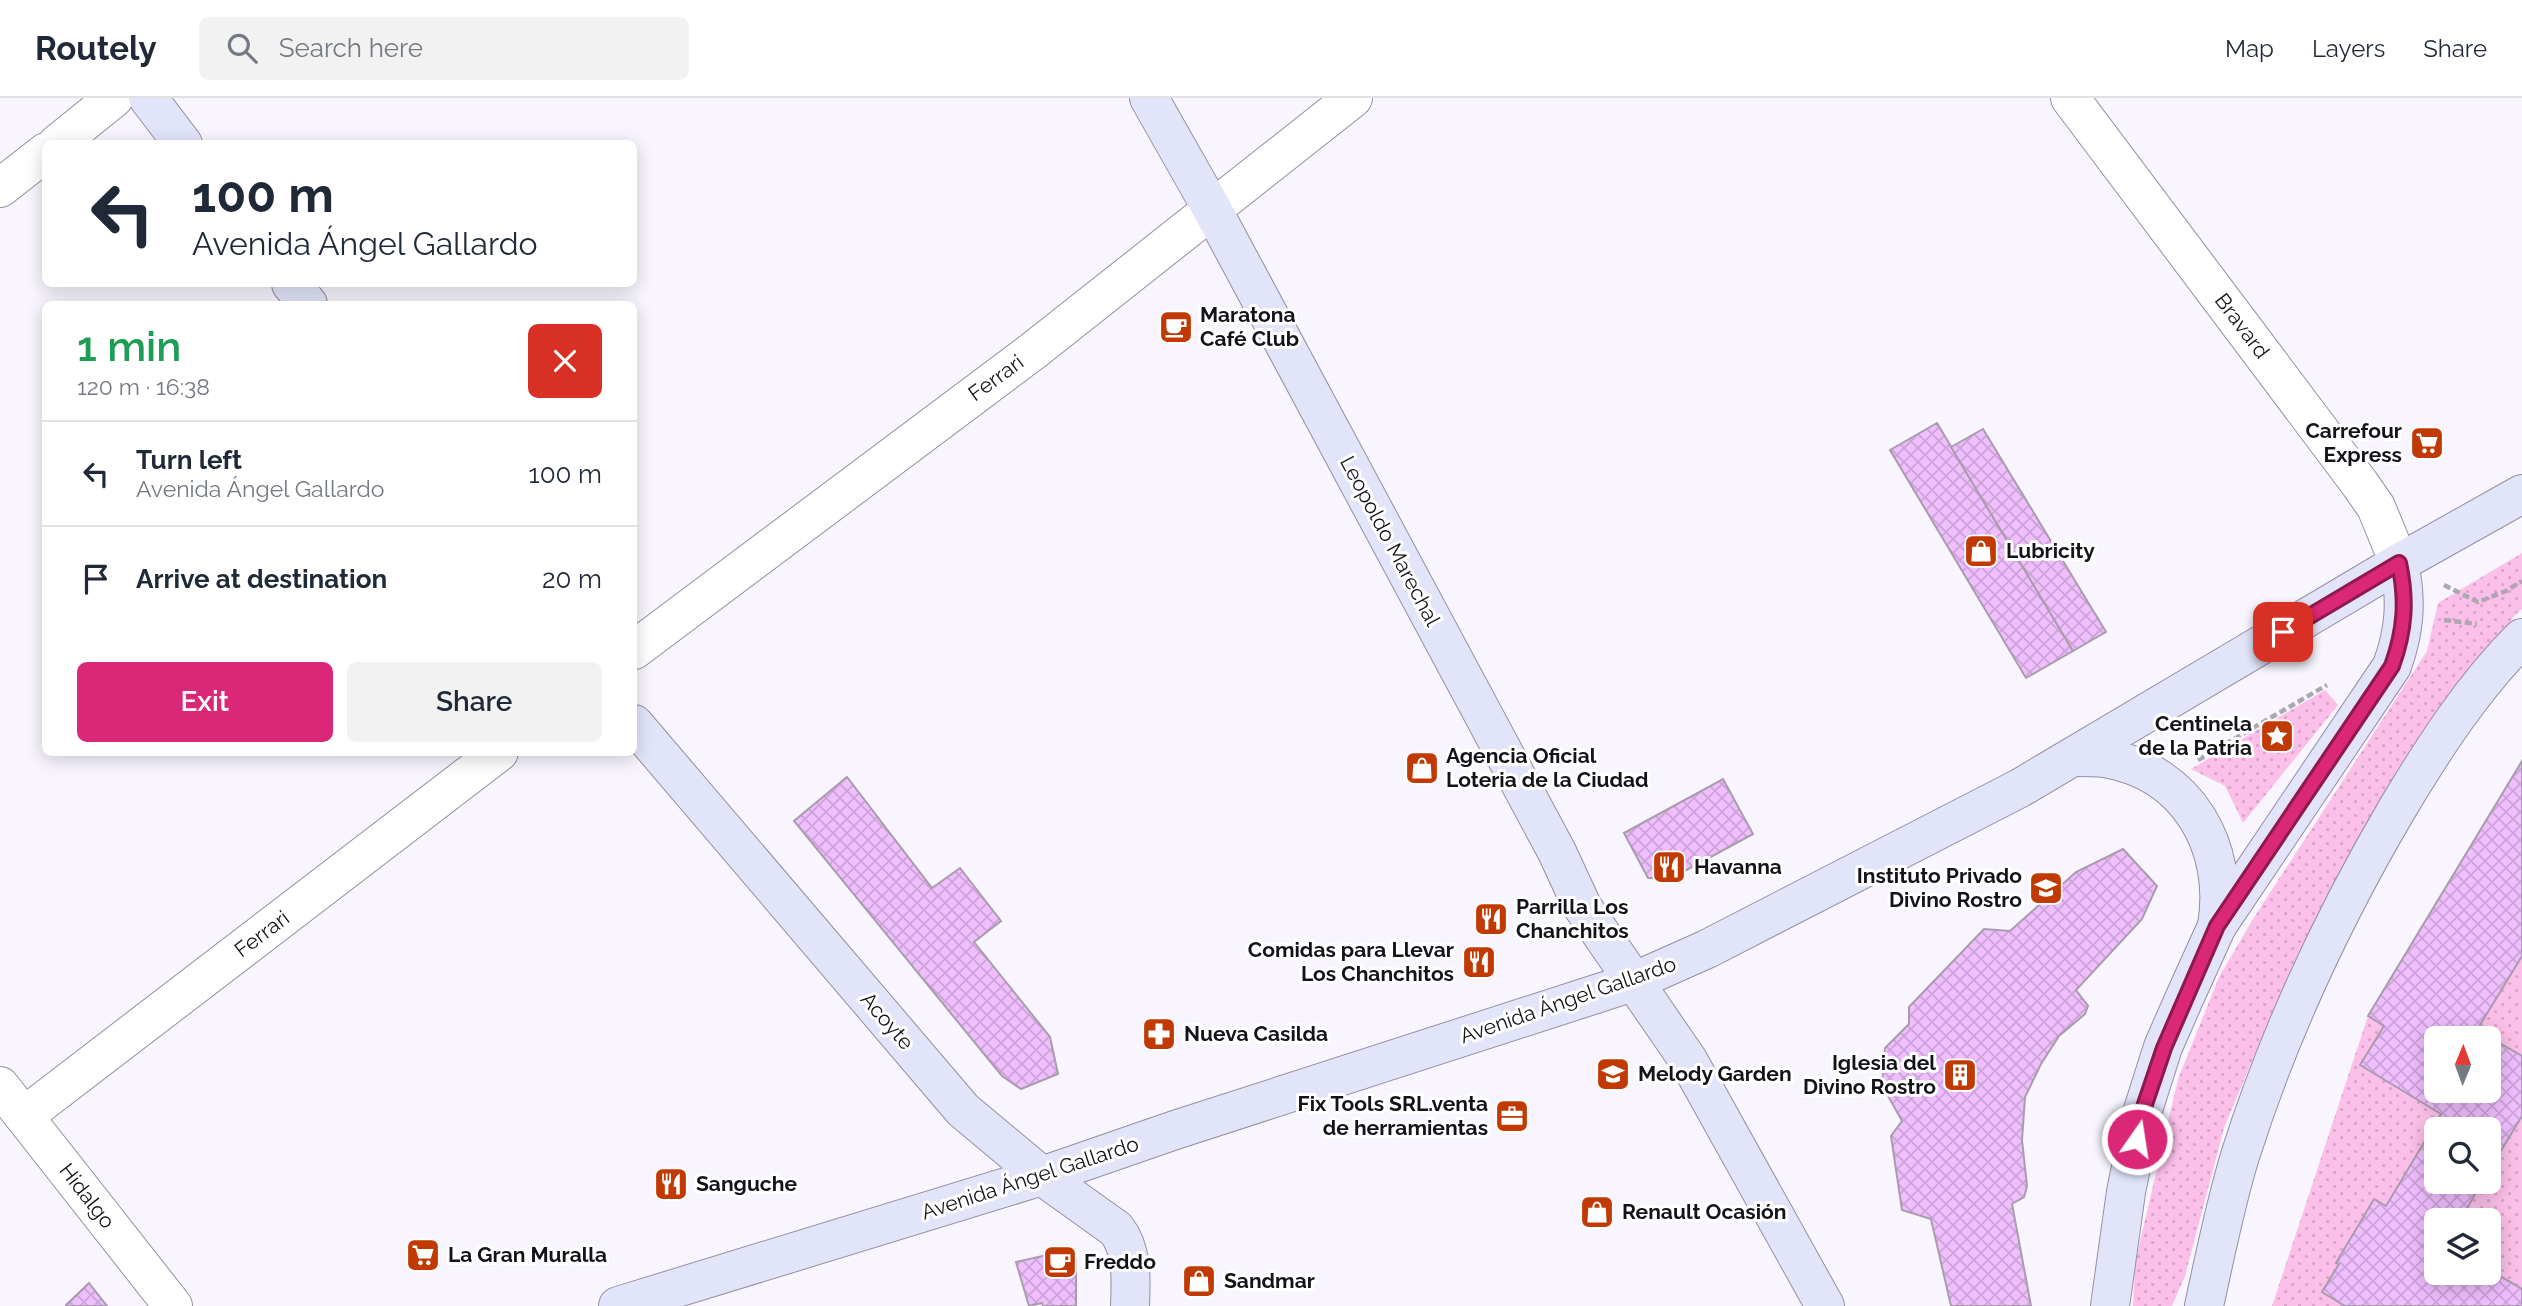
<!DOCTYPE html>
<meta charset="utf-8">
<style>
body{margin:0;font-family:Raleway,sans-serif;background:#f2f2f3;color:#1f2937;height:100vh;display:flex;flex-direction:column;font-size:26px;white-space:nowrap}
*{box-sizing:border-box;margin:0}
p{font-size:23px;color:#747a83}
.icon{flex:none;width:38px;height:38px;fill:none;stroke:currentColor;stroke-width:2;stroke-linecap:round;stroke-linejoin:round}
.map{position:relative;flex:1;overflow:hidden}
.sheet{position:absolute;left:42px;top:203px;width:595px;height:455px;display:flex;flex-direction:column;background:#fff;border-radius:10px;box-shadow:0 4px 18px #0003}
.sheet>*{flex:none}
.top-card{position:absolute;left:42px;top:42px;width:595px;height:147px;border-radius:10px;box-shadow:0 4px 18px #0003;background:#fff;color:#1f2937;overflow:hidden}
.needle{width:46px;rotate:1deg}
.fabs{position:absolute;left:2424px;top:928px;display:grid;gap:14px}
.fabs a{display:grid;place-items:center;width:77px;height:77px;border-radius:10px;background:#fff;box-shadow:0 4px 18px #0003;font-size:35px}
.pin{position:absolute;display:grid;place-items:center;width:60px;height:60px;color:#fff;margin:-30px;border-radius:14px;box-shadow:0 4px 10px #0006}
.me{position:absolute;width:77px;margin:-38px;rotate:13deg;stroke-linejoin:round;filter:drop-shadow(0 0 5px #0008)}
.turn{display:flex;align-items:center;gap:24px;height:147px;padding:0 35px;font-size:32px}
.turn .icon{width:91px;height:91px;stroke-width:2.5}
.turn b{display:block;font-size:49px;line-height:60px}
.round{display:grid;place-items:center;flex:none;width:74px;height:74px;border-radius:10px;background:#f2f2f3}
.overview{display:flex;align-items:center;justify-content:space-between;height:119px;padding:0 35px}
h1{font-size:42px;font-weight:600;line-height:52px;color:#1e9e55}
.cta{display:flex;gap:14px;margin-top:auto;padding:14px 35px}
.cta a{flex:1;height:80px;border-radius:10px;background:#db2777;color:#fff;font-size:28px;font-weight:600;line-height:80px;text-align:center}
.cta a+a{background:#f2f2f3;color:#1f2937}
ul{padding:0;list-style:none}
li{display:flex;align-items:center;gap:21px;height:105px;padding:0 35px;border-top:2px solid #e0e1e3}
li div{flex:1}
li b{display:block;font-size:26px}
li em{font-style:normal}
header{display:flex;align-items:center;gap:42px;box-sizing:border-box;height:98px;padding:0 35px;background:#fff;border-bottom:2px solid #e0e1e3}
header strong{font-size:33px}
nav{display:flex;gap:38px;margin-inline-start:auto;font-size:24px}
.search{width:490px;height:63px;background:#f2f2f3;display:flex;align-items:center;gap:18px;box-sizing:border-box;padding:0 24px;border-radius:10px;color:#747a83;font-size:26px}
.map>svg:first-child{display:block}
</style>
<header>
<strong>Routely</strong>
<div class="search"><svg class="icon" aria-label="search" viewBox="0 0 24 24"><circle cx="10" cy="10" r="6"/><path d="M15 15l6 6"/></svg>Search here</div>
<nav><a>Map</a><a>Layers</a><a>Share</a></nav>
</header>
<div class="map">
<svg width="2522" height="1208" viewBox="0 0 2522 1208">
<defs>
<pattern id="park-dots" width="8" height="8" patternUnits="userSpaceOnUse" patternTransform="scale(1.75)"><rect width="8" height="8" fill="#fcbfe9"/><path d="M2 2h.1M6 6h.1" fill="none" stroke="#d7a3c7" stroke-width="1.8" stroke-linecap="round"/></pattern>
<pattern id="building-cross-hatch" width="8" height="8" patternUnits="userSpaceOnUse" patternTransform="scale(1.75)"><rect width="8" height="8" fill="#efbefd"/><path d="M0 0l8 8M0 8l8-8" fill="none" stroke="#cca2d8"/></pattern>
</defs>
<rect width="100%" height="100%" fill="#f8f5fe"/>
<g fill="url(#park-dots)" fill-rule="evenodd">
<polygon points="2522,455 2522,511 2514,518 2400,677 2326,799 2275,908 2224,1030 2185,1178 2172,1208 2133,1208 2135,1165 2178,981 2219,879 2253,821 2427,553 2438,505"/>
<polygon points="2325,592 2338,607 2243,725 2225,688 2191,671"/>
<path d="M2522 663V1208H2272L2368 918ZM2436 940H2488V992H2436ZM2436 1031H2488V1083H2436ZM2436 1122H2488V1174H2436Z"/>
</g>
<g fill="url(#building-cross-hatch)" stroke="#a99cad" stroke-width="2" fill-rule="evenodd">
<polygon points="1937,325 2073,553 2026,580 1890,352"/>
<polygon points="1983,331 2106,534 2073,553 1951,349"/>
<path d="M2522 663V858L2477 932 2522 958V1018L2488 1074V1031H2436V1083H2483L2460 1122H2436V1174H2488V1171L2522 1191V1208H2345L2322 1194 2339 1166 2336 1165 2374 1101 2386 1108 2441 1016 2360 967 2384 928 2368 918ZM2436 940H2488V992H2436Z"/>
<polygon points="847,679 932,790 960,770 1001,823 974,844 1050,939 1058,976 1021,991 1002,978 794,723"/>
<polygon points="1723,681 1753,736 1670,781 1648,780 1624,735"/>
<polygon points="2123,751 2157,788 2142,821 2076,892 2088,908 2085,916 2059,938 2041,966 2025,999 2022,1042 2027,1088 2024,1099 2012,1106 2031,1208 1951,1208 1931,1121 1902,1112 1891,1038 1902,1023 1882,987 1885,950 1909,926 1909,909 1984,831 2010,833 2076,774"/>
<polygon points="1060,1154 1076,1161 1076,1208 1043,1208 1042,1205 1029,1208 1016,1164"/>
<polygon points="89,1185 107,1208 67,1208 66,1207"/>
</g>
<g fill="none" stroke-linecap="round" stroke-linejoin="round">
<g stroke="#948ea2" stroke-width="40">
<g id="street">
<polyline points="2070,0 2360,386 2376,409 2399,465"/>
<polyline points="57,46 114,0"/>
<polyline points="0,90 46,54"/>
<polyline points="634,552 1033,253 1353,0"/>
<polyline points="0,988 173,1208"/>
<polyline points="24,1018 499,654"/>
</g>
</g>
<g stroke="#948ea2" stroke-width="40">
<g id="secondary">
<polyline points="148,0 183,46"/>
<polyline points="1149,0 1212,111 1557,754 1582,808 1688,962 1825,1208"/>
<polyline points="291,186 308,206"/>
<path d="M634 626 963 1012 1042 1078 1116 1131C1133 1152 1131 1182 1130 1208"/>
<path d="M2073 659C2083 659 2094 659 2105 660 2188 674 2230 749 2217 828"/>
<polyline points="618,1208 1042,1078 1175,1032 1633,884 1707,851 2020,690 2399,465 2522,396"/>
<path d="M2110 1208 2126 1094 2142 1015 2163 949 2184 901 2217 828 2392 568C2405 532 2407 502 2399 465"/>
<path d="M2204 1208C2215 1158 2225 1107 2240 1058 2278 938 2333 820 2397 711 2433 651 2472 590 2522 540"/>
</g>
</g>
<g stroke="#aba8b0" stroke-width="4.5" stroke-dasharray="7 3.5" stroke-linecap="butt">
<polyline points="2444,487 2478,504 2506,493 2522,483"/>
<polyline points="2444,522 2477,526"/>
<polyline points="2198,662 2327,587"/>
</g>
<use href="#street" stroke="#fff" stroke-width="38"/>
<use href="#secondary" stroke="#e2e5fa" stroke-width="38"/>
</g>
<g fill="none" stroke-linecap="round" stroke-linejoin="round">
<g stroke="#8e194d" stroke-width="18">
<path id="route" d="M2137 1041 2142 1015 2164 950 2217 828 2392 568C2405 532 2407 502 2399 465L2283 534"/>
</g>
<use href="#route" stroke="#db2777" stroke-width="12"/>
</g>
<defs>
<g id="cafe-square" transform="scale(1.75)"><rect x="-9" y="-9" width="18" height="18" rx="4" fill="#c13a03" stroke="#fff"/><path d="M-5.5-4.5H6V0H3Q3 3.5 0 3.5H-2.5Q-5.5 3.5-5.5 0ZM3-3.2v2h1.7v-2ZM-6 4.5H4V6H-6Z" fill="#fff"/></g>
<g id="supermarket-square" transform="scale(1.75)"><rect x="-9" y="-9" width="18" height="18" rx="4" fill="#c13a03" stroke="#fff"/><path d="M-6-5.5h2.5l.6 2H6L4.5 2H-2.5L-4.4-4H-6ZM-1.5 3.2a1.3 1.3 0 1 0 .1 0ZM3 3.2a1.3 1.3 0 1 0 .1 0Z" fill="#fff"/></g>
<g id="shop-square" transform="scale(1.75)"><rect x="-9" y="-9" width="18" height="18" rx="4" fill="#c13a03" stroke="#fff"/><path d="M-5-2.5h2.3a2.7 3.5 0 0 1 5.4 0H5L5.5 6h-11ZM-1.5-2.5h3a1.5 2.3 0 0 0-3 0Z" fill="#fff"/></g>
<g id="sight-square" transform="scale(1.75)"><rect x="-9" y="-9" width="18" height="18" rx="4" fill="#c13a03" stroke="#fff"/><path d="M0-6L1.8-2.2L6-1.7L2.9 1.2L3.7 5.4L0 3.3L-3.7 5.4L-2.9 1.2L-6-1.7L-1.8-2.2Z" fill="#fff"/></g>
<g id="restaurant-square" transform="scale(1.75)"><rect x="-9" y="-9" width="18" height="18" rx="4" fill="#c13a03" stroke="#fff"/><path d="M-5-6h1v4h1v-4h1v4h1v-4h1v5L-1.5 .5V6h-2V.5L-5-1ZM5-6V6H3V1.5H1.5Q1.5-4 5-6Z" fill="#fff"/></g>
<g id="school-square" transform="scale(1.75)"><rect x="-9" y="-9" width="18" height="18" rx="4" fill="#c13a03" stroke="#fff"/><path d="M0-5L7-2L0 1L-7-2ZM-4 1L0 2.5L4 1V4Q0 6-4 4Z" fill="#fff"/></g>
<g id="pharmacy-square" transform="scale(1.75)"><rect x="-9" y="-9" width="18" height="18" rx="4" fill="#c13a03" stroke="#fff"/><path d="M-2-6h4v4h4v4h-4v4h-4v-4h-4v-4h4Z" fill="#fff"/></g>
<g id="building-square" transform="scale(1.75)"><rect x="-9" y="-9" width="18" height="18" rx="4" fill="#c13a03" stroke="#fff"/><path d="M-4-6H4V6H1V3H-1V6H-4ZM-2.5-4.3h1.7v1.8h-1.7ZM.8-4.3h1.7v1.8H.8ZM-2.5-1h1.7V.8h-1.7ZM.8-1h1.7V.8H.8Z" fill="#fff"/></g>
<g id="office-square" transform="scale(1.75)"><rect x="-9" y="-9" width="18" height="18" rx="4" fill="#c13a03" stroke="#fff"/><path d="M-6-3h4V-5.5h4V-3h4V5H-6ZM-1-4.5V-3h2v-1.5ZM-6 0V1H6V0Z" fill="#fff"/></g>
</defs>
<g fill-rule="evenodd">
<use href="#cafe-square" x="1176" y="229"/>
<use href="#supermarket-square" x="2427" y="345"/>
<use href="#shop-square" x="1981" y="453"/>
<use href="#sight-square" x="2277" y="638"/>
<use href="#shop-square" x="1422" y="670"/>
<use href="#restaurant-square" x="1669" y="769"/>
<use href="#school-square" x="2046" y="790"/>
<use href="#restaurant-square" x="1491" y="821"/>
<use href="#restaurant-square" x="1479" y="864"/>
<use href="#pharmacy-square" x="1159" y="936"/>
<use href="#school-square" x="1613" y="976"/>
<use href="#building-square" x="1960" y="977"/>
<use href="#office-square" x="1512" y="1018"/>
<use href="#restaurant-square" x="671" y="1086"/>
<use href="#shop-square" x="1597" y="1114"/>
<use href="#supermarket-square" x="423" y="1157"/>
<use href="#cafe-square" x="1060" y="1164"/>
<use href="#shop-square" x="1199" y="1183"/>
</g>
<g text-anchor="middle" stroke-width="6" stroke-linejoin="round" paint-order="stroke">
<g font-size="21" font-weight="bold" fill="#15131a" stroke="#fff" text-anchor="start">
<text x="1200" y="224">Maratona<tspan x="1200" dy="24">Café Club</tspan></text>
<text x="2402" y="340" text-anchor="end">Carrefour<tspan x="2402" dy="24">Express</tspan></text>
<text x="2006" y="460">Lubricity</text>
<text x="2252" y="633" text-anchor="end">Centinela<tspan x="2252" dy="24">de la Patria</tspan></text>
<text x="1446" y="665">Agencia Oficial<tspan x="1446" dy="24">Loteria de la Ciudad</tspan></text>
<text x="1694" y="776">Havanna</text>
<text x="2022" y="785" text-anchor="end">Instituto Privado<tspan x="2022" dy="24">Divino Rostro</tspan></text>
<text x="1516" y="816">Parrilla Los<tspan x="1516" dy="24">Chanchitos</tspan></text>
<text x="1454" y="859" text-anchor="end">Comidas para Llevar<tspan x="1454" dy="24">Los Chanchitos</tspan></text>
<text x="1184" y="943">Nueva Casilda</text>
<text x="1936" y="972" text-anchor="end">Iglesia del<tspan x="1936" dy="24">Divino Rostro</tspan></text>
<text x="1638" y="983">Melody Garden</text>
<text x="1488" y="1013" text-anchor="end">Fix Tools SRL.venta<tspan x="1488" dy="24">de herramientas</tspan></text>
<text x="696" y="1093">Sanguche</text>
<text x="1622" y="1121">Renault Ocasión</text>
<text x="448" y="1164">La Gran Muralla</text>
<text x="1084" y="1171">Freddo</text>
<text x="1224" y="1190">Sandmar</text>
</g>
<g font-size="21" fill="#15131a" stroke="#fff">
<text transform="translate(2242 228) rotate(53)" y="7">Bravard</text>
<text transform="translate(996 280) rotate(-36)" y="7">Ferrari</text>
<text transform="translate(1390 443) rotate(62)" y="7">Leopoldo Marechal</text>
<text transform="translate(262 836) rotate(-37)" y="7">Ferrari</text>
<text transform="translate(1568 902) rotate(-19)" y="7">Avenida Ángel Gallardo</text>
<text transform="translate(887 923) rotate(49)" y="7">Acoyte</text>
<text transform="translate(1030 1080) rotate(-18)" y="7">Avenida Ángel Gallardo</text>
<text transform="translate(87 1098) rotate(52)" y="7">Hidalgo</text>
</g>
</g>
</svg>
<div class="fabs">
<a><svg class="needle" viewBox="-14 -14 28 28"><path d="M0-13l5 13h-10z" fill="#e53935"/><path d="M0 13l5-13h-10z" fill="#747a83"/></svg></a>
<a><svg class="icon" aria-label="search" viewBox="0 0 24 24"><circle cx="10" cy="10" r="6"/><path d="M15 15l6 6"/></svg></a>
<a><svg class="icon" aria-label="layers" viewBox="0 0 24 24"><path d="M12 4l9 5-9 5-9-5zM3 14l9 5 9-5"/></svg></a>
</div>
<div class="pin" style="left:2283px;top:534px;background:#d93025"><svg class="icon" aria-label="arrive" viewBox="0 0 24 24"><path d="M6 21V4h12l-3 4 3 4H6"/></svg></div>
<svg class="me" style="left:2137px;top:1041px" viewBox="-20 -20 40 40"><circle r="17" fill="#db2777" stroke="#fff" stroke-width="3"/><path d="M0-11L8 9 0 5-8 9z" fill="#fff"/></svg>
<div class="top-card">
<div class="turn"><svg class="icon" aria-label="left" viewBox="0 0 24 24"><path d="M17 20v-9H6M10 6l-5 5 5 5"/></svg><div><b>100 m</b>Avenida Ángel Gallardo</div></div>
</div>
<section class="sheet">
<div class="overview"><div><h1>1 min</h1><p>120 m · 16:38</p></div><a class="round" style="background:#d93025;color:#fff"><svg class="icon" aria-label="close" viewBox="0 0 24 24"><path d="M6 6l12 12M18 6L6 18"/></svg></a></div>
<ul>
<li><svg class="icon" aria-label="left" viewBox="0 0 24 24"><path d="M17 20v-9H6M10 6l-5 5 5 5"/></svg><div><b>Turn left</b><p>Avenida Ángel Gallardo</p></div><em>100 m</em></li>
<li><svg class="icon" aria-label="arrive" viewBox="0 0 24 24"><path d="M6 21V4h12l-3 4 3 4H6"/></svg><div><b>Arrive at destination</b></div><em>20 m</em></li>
</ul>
<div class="cta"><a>Exit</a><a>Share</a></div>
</section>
</div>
